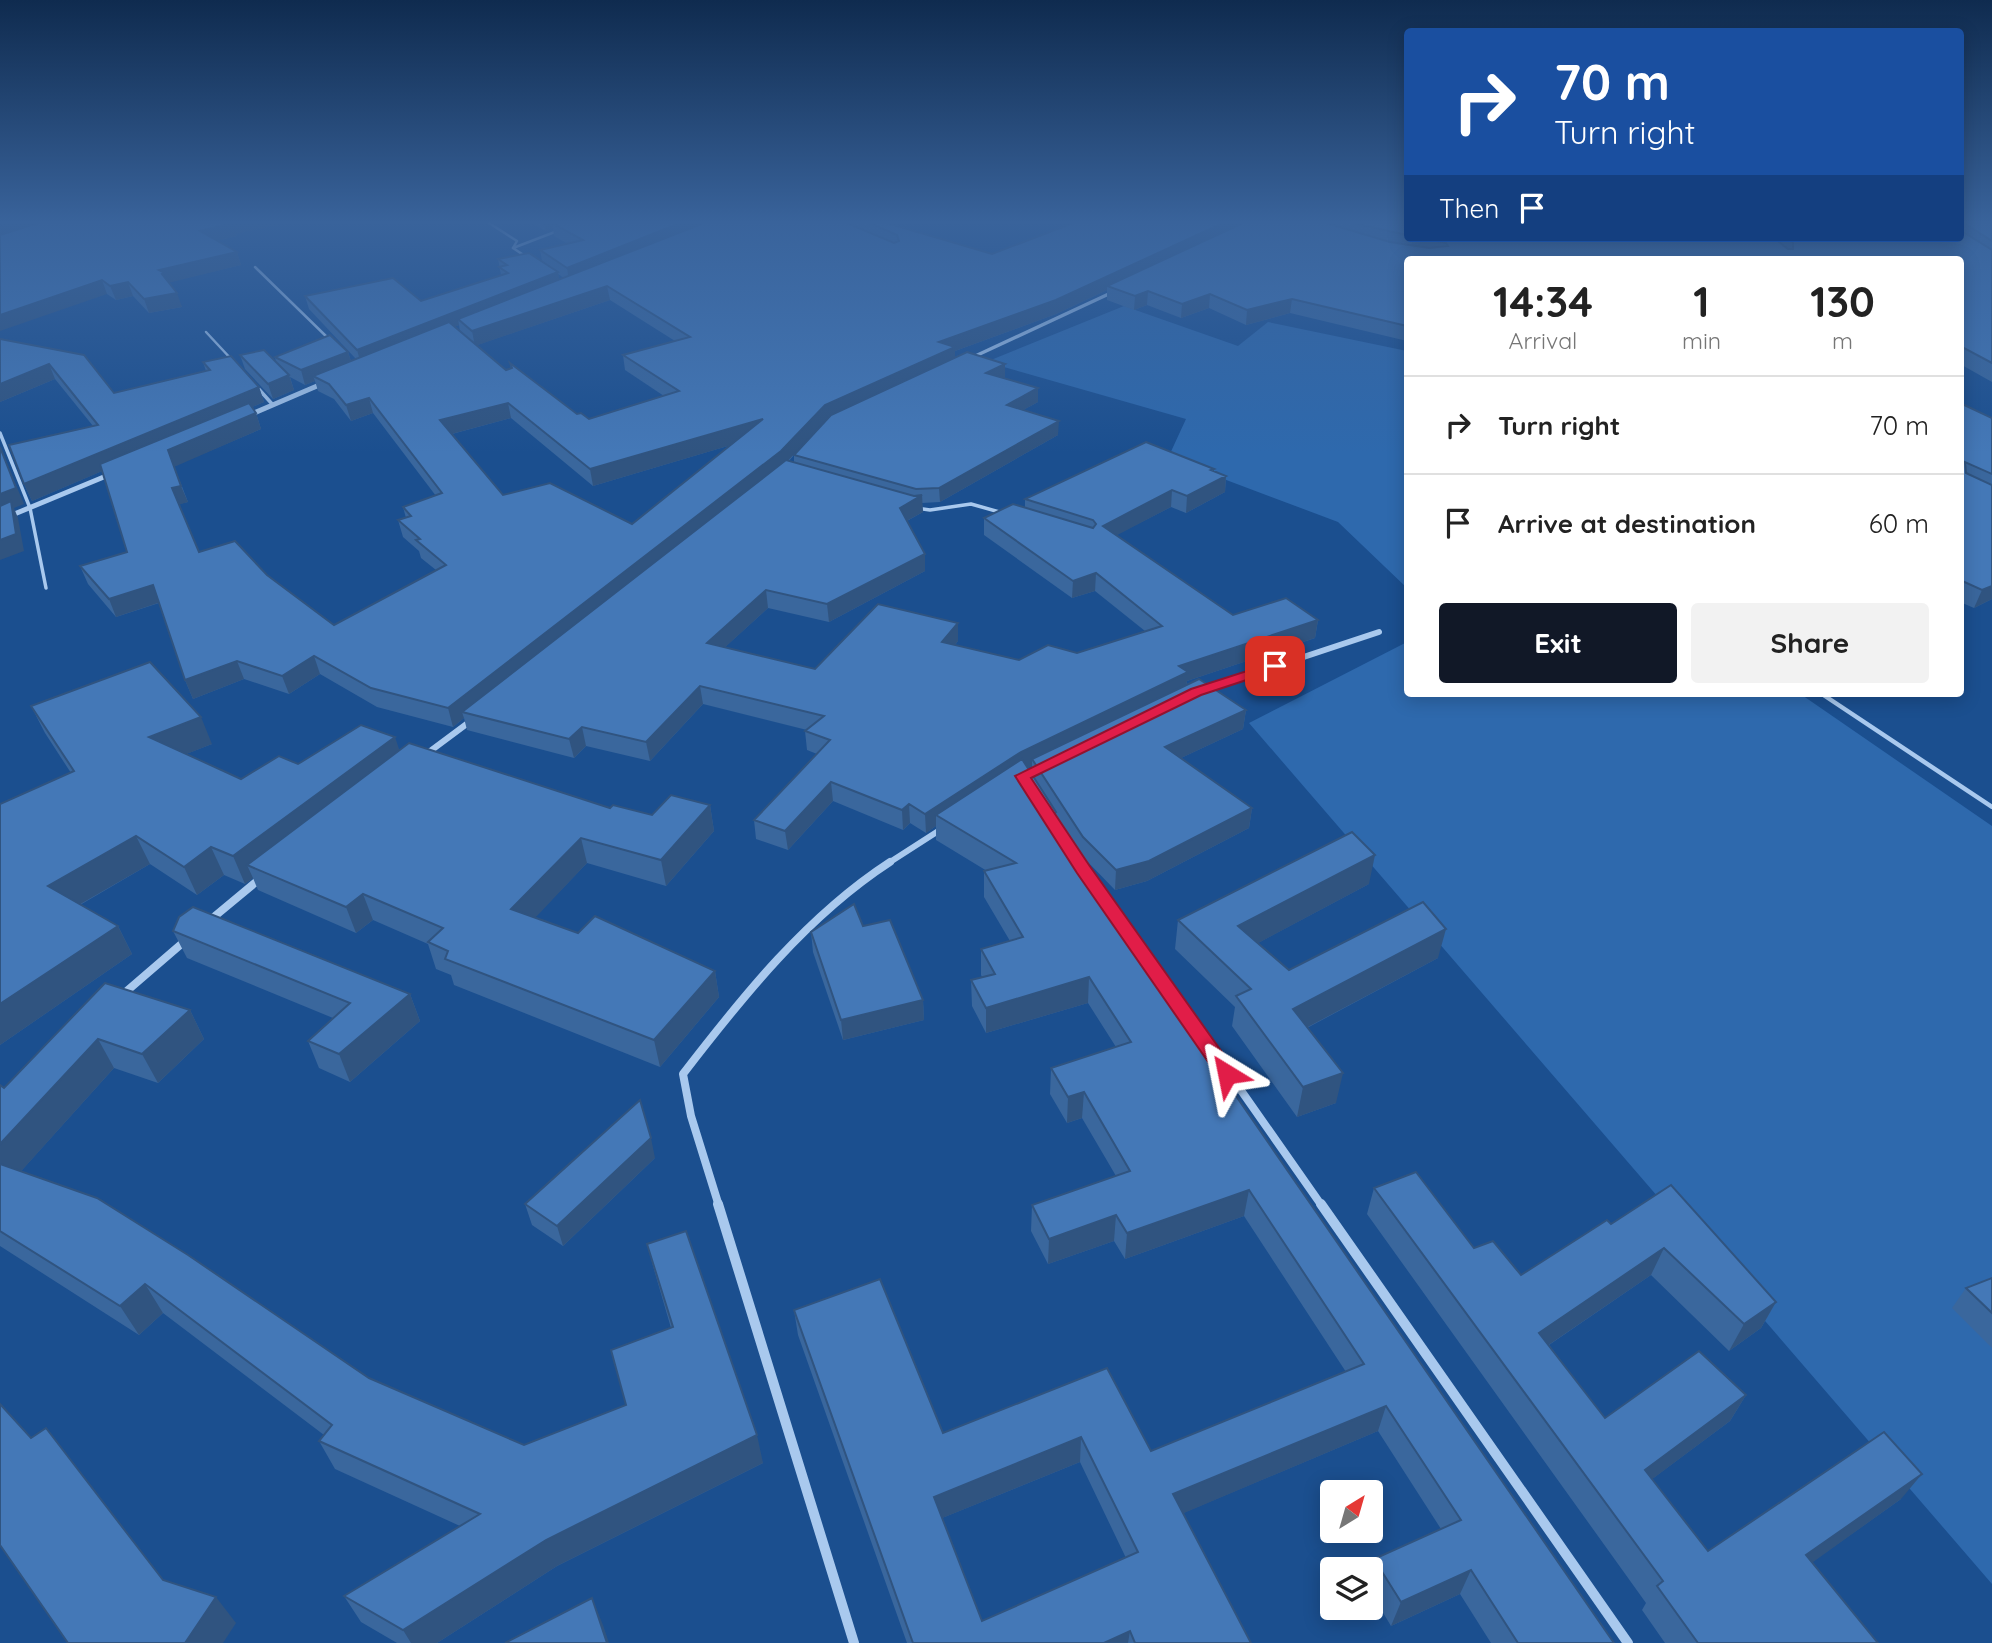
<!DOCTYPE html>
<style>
body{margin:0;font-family:Quicksand,sans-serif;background:#f2f2f2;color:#222;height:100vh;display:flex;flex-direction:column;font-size:26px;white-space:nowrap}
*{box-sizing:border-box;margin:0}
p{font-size:23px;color:#767676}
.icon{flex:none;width:38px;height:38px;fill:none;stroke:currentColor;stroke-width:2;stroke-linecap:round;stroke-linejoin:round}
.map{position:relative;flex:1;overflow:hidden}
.panel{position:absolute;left:1404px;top:256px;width:560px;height:441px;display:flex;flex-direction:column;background:#fff;border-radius:7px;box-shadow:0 4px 18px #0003}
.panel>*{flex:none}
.top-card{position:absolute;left:1404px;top:28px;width:560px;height:214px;border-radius:7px;box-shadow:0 4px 18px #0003;background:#1a4fa0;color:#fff;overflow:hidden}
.needle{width:46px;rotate:37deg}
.controls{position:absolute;left:1320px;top:1480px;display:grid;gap:14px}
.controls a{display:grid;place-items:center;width:63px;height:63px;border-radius:7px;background:#fff;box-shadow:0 4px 18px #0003;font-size:35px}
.pin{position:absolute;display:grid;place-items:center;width:60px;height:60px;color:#fff;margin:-30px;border-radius:14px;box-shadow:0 4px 10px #0006}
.me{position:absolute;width:77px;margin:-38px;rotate:325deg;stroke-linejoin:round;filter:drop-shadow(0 0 5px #0008)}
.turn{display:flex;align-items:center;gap:24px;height:147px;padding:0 35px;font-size:32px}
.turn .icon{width:91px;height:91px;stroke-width:2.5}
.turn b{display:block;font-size:49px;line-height:60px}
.then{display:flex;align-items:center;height:66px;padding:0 35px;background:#0003;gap:14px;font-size:26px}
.eta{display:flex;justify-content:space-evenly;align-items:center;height:119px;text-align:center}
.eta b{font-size:42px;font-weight:700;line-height:49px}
.cta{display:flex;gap:14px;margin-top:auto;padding:14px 35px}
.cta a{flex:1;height:80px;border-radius:7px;background:#111827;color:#fff;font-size:28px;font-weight:700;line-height:80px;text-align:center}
.cta a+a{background:#f2f2f2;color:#222}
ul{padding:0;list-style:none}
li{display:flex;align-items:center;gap:21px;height:98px;padding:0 35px;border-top:2px solid #e0e0e0}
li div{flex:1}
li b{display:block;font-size:26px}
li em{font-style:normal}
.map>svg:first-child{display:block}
</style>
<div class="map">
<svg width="1992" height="1643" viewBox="0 0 1992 1643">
<rect width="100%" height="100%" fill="#1b4f8f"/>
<g fill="#2e69ad">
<polygon points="1124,306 1238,346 1268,322 1407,351 1407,588 1338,522 1168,458 1186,419 986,362"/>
<polygon points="1407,642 1407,693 1799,693 1992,826 1992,1584 1249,723"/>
</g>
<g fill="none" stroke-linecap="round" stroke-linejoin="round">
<g stroke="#a9c9ee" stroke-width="2.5">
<polyline points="489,223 517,241 513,248"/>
<polyline points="528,258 513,248 560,230"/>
<polyline points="255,267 330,340"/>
<polyline points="206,332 233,361"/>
</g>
<g stroke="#a9c9ee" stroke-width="3.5">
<polyline points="256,386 273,405"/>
<polyline points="0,433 30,508 46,588"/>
<polyline points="916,508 930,510 971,504 1003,513"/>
</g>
<polyline stroke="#a9c9ee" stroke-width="4.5" points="1825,696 1992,807"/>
<g stroke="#a9c9ee" stroke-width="3.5">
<polyline points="971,358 1113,292"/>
<polyline points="313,388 323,383"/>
</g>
<g stroke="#a9c9ee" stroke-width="5">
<polyline points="247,416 317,386"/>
<polyline points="0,520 111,474"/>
</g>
<g stroke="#a9c9ee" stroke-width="6">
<polyline points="1204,690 1379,632"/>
<polyline points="425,755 472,720"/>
<polyline points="1052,821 1082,864"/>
<polyline points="887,864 943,828"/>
</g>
<g stroke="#a9c9ee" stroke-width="8">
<polyline points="1081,862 1322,1206"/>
<polyline points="209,921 262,877"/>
<polyline points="121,996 186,940"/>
<path d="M719 1206 691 1116 683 1074C743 996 807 916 890 862"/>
</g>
<g stroke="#a9c9ee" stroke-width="10">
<polyline points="718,1204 854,1643"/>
<polyline points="1321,1204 1628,1643"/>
</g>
</g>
<g fill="#3a679d" fill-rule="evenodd">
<polygon points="0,223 236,234 237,236 217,241 237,252 241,265 169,282 182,307 149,313 133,296 116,300"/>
<path d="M532 223H898L893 225 992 254 1073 223H1407V238H1960V223H1992V382L1960 364V259H1407V341L1290 313 1246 325 1209 308 1181 318 1147 305 1134 310 1107 300V290L1056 314 955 351V358L1005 377 1003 378 1038 402 1023 410 1058 435 940 502 922 503 923 512 907 521 925 554V571L829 622 768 608 725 647 815 669 958 641 955 645 1019 660 1077 653 1145 631 1095 591 1072 598 984 535V518L1025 508V499L1214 471 1226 476 1225 492 1186 513 1171 507 1116 535 1233 615 1318 620 1315 638 1187 681V685L1246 710 1243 729 1181 758 1252 808 1249 828 1147 881 1115 890 1082 856 1056 817V835L1614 1643H1491L1460 1594 1391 1626 1370 1591V1570L1374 1559 1441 1529 1378 1431 1183 1513 1251 1643H907L798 1335 794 1310 943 1433 1107 1368 1151 1451 1346 1372 1244 1216 1125 1259 1114 1241 1048 1264 1031 1231 1032 1205 1116 1176 1082 1118 1067 1123 1050 1094 1051 1068 1116 1047 1088 1003 986 1033 972 1006 971 980 982 977 981 975V949L1010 941 984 897V871H987L936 840V826L926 833 910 823 903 830 833 801 788 850 756 839 754 820 817 754 807 750 805 731 807 730 703 704 650 761 586 746 574 758 467 730 464 718 453 727 377 707 320 674 289 694 244 679 193 699 185 680 159 603 116 617 88 584 80 566 127 552 102 471 32 501 24 484 93 426 55 379 0 402V339L114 393 206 371 203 362 259 387 264 402 252 407 256 413 261 429 174 466 188 502 179 504 199 552 267 575 334 625 436 570 421 558 419 551 403 537 398 520 406 518 403 507 436 496 373 413 351 421 334 399 318 391 315 381 305 385 290 377 294 390 273 399 245 369 240 355 276 362 275 357 348 352 351 361 356 359 309 309 305 296 421 301 501 275 498 259 542 261 540 250 568 244 554 236 553 228 546 231ZM558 274 564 278 559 280ZM610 300 675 341 623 355 625 370 664 396 589 419 577 414 510 363 511 369 506 370 477 345ZM459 325 460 332 454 327ZM511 418 593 486 731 445 632 524 503 495 452 434ZM794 455V462L789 461ZM1032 766 1031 774 1027 768ZM1080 1462 1126 1558 982 1621 942 1518Z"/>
<polygon points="1960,403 1992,418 1992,599 1974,608 1960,602"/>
<polygon points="31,706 212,744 186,754 241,779 298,764 400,750 610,808 652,815 710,805 714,831 666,886 587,863 535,917 578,933 715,971 719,997 660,1067 454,985 451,975 436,969 428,944 373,920 356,933 258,890 253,878 245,884 224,875 197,895 150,864 80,905 118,926 132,954 0,1045 0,804 71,773 45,733"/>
<polygon points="1369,884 1258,943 1289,970 1438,958 1307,1028 1336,1103 1297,1117 1232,1026 1235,1007 1175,949 1178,920"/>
<polygon points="863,926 923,1000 924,1020 843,1040 813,952 811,932"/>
<polygon points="173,931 410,994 420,1021 350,1082 319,1068 308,1041 333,1018 187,958"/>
<polygon points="105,983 190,1010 204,1039 158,1083 114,1068 21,1171 369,1378 524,1445 626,1405 671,1328 655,1273 647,1244 763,1463 557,1566 437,1643 397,1643 361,1622 344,1596 460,1526 335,1469 319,1441 324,1435 163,1313 139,1335 0,1246 0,1085 4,1088"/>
<polygon points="655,1158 563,1246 532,1225 525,1204"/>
<polygon points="1374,1188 1521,1275 1611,1224 1776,1302 1761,1328 1729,1351 1651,1275 1549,1345 1605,1418 1746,1395 1730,1421 1652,1479 1708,1551 1901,1499 1812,1562 1878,1643 1665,1643 1642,1610 1646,1603 1367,1214"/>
<polygon points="1992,1278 1992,1348 1952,1308 1966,1288"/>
</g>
<g fill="#305480">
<polygon points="8,223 55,223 0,240 0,226"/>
<polygon points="230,223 286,223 236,234 237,236 204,244 200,231"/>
<polygon points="544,223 552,223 553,228 546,231"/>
<polygon points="680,223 714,223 569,281 567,268"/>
<polygon points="1223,223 1250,223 1107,286 1107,290 1056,314 955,351 955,361 826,420 782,467 462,712 464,718 453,727 448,708 825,405 939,342"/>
<polygon points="237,252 241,265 168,283 159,270"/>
<polygon points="558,272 560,285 458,319 459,325 361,364 357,350"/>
<polygon points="102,280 107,294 0,331 0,315"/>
<polygon points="128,282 133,296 116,300 110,286"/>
<polygon points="607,286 610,300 475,346 472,331"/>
<polygon points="1148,291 1147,305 1134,310 1135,296"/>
<polygon points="177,293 182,307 149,313 144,299"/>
<polygon points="1210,294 1209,308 1181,318 1182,304"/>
<polygon points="1292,299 1290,313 1246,325 1247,310"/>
<polygon points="348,352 353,367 313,376 315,381 305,385 301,370"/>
<polygon points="49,364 55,379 0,402 0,384"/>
<polygon points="1005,364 1005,377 986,386 986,373"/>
<polygon points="289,375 294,390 273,399 268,384"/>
<polygon points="259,387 264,402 32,501 24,484"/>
<polygon points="1038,388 1038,402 1007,419 1007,405"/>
<polygon points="369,398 373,413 351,421 346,405"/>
<polygon points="508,403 511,418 444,436 440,420"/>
<polygon points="256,413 261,429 174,467 168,450"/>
<polygon points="763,419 765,435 593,486 590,469"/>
<polygon points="1059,421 1058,435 940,502 939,488"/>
<polygon points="0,447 24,504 14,508 18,518 24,551 0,560"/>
<polygon points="1214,469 1213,483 1226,476 1225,492 1186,513 1187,496 1211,470"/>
<polygon points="181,486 188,502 178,505 172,488"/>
<polygon points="1172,490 1171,507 1102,543 1103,526"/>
<polygon points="922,495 923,512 901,524 900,508"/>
<polygon points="925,554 925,571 829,622 827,604"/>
<polygon points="1096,573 1095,591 1072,598 1073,581"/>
<polygon points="153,585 161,602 116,617 109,599"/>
<polygon points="1992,586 1992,599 1974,608 1982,590"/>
<polygon points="766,590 768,608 710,661 707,643"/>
<polygon points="1318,620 1315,638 1187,681 1186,690 1032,759 1032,766 936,815 936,826 926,833 925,814 1021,752 1179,666"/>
<polygon points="958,623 958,641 943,660 942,642"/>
<polygon points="314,656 320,674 289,694 282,676"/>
<polygon points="237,661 244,679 193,699 185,680"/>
<polygon points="700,686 703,704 650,761 646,742"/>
<polygon points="1246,710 1243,729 1164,766 1165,747"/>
<polygon points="201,717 212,744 161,764 149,737"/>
<polygon points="582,727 586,746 574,758 569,739"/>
<polygon points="395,737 404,764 247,865 253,878 245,884 233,856"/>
<polygon points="831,782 833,801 788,850 785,831"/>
<polygon points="909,804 910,823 903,830 902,810"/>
<polygon points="710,805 714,831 666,886 661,860"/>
<polygon points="1252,808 1249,828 1147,881 1115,890 1116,870"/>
<polygon points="1056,812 1056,837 1046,821"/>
<polygon points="136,836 150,864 63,914 48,886"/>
<polygon points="581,838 587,863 519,935 511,909"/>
<polygon points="211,847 224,875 197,895 184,867"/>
<polygon points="1375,855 1369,884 1234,956 1238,926"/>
<polygon points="363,894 373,920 356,933 346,907"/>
<polygon points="118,926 132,954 0,1045 0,1004"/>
<polygon points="1446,929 1438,958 1287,1038 1293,1009"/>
<polygon points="715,971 719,997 660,1067 654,1040"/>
<polygon points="1089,977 1088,1003 986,1033 986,1008"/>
<polygon points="410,994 420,1021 350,1082 339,1054"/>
<polygon points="923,1000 924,1020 843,1040 841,1020"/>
<polygon points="190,1010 204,1039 158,1083 142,1054"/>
<polygon points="98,1039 114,1068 6,1188 0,1179 0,1144"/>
<polygon points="1343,1073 1336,1103 1297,1117 1303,1087"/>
<polygon points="1084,1092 1082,1118 1067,1123 1068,1097"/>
<polygon points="651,1138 655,1158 563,1246 557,1226"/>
<polygon points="1249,1190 1244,1216 1125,1259 1127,1233"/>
<polygon points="1116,1215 1114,1241 1048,1264 1049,1239"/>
<polygon points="1664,1248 1651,1275 1528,1359 1539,1333"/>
<polygon points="145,1284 163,1313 139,1335 120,1306"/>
<polygon points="1776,1302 1761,1328 1729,1351 1744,1324"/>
<polygon points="1746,1395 1730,1421 1631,1495 1645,1470"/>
<polygon points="1386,1406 1378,1431 1170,1519 1173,1494"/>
<polygon points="757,1435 763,1463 557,1566 437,1643 411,1643 403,1630 546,1540"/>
<polygon points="1081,1437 1080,1462 935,1521 934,1497"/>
<polygon points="1922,1474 1901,1499 1788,1580 1806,1555"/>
<polygon points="1471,1570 1460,1594 1391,1626 1401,1602"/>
<polygon points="216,1597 236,1623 223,1643 185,1643"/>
<polygon points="592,1598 603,1625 609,1643 607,1643"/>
<polygon points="1130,1631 1128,1643 1104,1643"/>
</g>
<g fill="#4478b7" stroke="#305480" stroke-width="2" fill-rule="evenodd">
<polygon points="38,223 233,223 200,231 237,252 159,270 165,273 162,274 177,293 144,299 128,282 110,286 102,280 0,315 0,235"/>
<polygon points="552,223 680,223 567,268 540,250 583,240"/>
<path d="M704 223H847L894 243 899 241 897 235 870 223H887L992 254 1073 223H1223L1056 300 939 342 955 347 825 405 781 451 448 708 371 688 314 656 282 676 237 661 185 680 153 585 109 599 80 566 127 552 100 464 249 403 256 413 168 450 181 486 172 488 199 552 235 541 267 575 334 625 446 565 416 540 420 539 398 520 411 516 403 507 442 493 369 398 346 405 329 384 313 376 449 322 506 370 512 368 510 363 577 414 581 413 589 419 679 391 623 355 690 337 607 286 472 331 458 319ZM508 403 590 469 763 419 632 524 550 483 503 495 440 420Z"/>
<polygon points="1243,223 1326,223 1390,242 1429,248 1448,246 1446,243 1422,238 1774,238 1788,249 1793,249 1793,243 1787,238 1960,238 1960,230 1992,250 1992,363 1960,346 1960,259 1407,259 1407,326 1292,299 1247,310 1210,294 1182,304 1148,291 1135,296 1107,286"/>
<polygon points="1356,223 1407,223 1407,235 1357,224"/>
<polygon points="1964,223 1992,223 1992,241"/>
<polygon points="529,253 558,272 357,350 305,296 393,278 421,301 508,273 499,267 507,265 498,259"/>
<polygon points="330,335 348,352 301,370 275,357"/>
<polygon points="0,339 84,355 114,393 210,370 203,362 231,356 259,387 24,484 9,445 98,425 49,364 0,384"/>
<polygon points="264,350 289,375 268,384 240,355"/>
<polygon points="967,352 1005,364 986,373 1038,388 1007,405 1059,421 939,488 916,489 794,455 831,415"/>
<polygon points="1960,403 1992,418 1992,474 1965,462 1966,473 1992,485 1992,586 1982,590 1960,580"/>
<polygon points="1146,442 1214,469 1211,470 1226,476 1187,496 1172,490 1103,526 1233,615 1286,598 1318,620 1179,666 1188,672 1021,752 925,814 909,804 902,810 831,782 785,831 754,820 830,740 805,731 824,716 700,686 646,742 582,727 569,739 462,712 786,460 914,496 922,495 900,508 925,554 827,604 766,590 707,643 815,669 878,604 958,623 942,642 1019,660 1048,645 1077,653 1162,626 1096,573 1073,581 984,518 1013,504 1093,528 1096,524 1093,520 1025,499"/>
<polygon points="0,447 16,488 0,494"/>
<polygon points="11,501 16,534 0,540 0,506"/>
<polygon points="150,662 201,717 149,737 241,779 279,756 298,764 361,725 395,737 233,856 211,847 184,867 136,836 48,886 118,926 0,1004 0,804 74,771 31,706"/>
<polygon points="1199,679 1246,710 1165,747 1252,808 1149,861 1116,870 1083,837 1032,759"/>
<polygon points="409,743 610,808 613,805 652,815 671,795 710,805 661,860 581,838 511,909 578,933 595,916 715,971 654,1040 445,959 448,951 428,942 443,928 363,894 346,907 247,865"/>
<path d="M1022 759 1056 812 1046 821 1614 1643H1518L1471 1570 1401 1602 1374 1559 1461 1520 1386 1406 1173 1494 1251 1643H1135L1130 1631 1104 1643H913L794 1310 880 1279 943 1433 1107 1368 1151 1451 1364 1364 1249 1190 1127 1233 1116 1215 1049 1239 1032 1205 1130 1171 1084 1092 1068 1097 1051 1068 1131 1042 1089 977 986 1008 971 980 995 974 981 949 1023 937 984 871 1016 863 936 815ZM1081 1437 1138 1552 982 1621 934 1497Z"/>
<polygon points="1352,832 1375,855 1238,926 1289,970 1423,902 1446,929 1293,1009 1343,1073 1303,1087 1236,996 1251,989 1178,920"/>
<polygon points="854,904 863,926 890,920 923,1000 841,1020 811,932"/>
<polygon points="193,907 410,994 339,1054 308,1041 350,1003 173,931 179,917"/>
<polygon points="105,983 190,1010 142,1054 98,1039 0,1144 0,1085 4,1088"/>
<polygon points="640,1100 651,1138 557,1226 525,1204"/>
<polygon points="0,1164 97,1198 188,1255 369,1378 524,1445 626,1405 611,1350 673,1327 647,1244 686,1231 757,1435 546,1540 403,1630 344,1596 480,1514 319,1441 332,1425 145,1284 120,1306 0,1231"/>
<polygon points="1416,1172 1474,1248 1493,1241 1521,1275 1607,1220 1611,1224 1671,1185 1776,1302 1744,1324 1664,1248 1539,1333 1605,1418 1699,1351 1746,1395 1645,1470 1708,1551 1884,1432 1922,1474 1806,1555 1878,1643 1698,1643 1657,1586 1663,1581 1374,1188"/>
<polygon points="1992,1278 1992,1313 1966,1288"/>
<polygon points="0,1404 31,1438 46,1428 163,1580 216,1597 185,1643 68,1643 0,1545"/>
<polygon points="592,1598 607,1643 505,1643"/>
</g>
<linearGradient id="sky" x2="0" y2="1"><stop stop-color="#0f2b4f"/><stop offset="0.49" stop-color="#39639b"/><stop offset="1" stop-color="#39639b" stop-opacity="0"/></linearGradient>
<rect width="1992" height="453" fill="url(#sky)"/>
<polygon fill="#e11d48" stroke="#92132f" stroke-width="2" points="1275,662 1282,666 1280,669 1201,695 1031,778 1089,865 1234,1069 1237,1074 1234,1079 1227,1081 1220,1079 1077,873 1015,776 1191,689"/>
</svg>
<div class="controls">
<a><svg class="needle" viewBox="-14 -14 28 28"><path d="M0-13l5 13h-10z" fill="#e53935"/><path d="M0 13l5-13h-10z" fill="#767676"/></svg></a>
<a><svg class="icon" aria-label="layers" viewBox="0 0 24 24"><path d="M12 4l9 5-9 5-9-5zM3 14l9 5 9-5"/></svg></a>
</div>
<div class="pin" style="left:1275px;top:666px;background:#d93025"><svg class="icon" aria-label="arrive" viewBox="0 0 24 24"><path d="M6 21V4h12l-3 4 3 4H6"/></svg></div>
<svg class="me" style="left:1227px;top:1074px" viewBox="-20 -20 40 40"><path d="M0-17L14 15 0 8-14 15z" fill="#e11d48" stroke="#fff" stroke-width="4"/></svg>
<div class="top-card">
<div class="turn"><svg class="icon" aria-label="right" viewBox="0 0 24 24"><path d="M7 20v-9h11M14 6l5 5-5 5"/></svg><div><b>70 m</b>Turn right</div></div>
<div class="then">Then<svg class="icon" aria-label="arrive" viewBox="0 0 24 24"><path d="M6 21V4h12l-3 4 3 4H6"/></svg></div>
</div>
<section class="panel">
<div class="eta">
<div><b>14:34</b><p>Arrival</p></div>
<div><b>1</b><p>min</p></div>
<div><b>130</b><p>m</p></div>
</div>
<ul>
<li><svg class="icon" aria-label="right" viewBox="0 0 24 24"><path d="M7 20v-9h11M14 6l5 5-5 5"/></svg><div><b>Turn right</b></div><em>70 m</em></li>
<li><svg class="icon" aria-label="arrive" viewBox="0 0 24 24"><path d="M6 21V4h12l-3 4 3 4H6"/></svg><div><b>Arrive at destination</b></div><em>60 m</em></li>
</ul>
<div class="cta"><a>Exit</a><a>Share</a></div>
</section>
</div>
